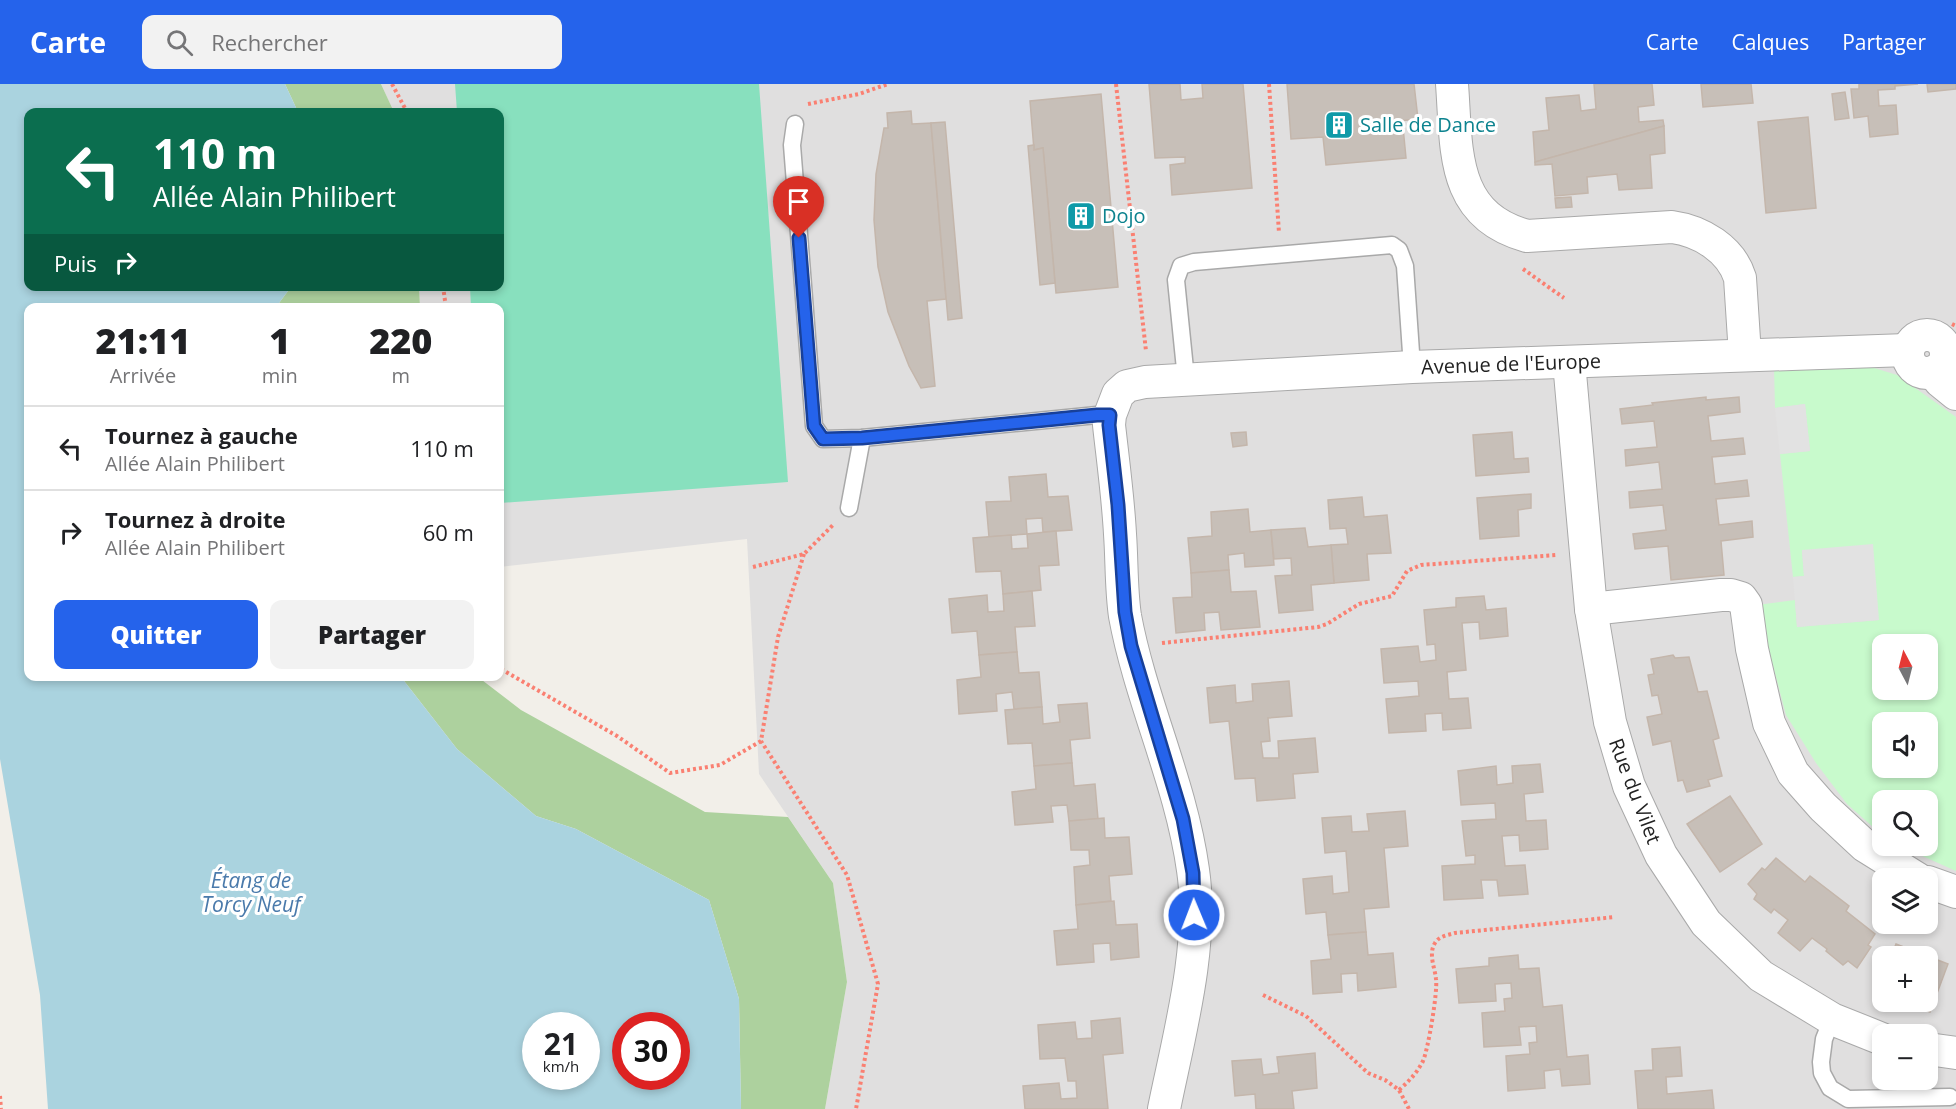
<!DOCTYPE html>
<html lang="fr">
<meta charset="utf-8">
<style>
body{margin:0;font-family:"Open Sans",sans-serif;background:#f2f2f2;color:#202124;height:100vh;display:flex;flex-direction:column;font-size:22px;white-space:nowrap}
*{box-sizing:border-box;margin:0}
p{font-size:20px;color:#757577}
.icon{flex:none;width:33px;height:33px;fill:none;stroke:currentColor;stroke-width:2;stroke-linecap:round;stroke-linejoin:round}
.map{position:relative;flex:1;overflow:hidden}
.drawer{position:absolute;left:24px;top:219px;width:480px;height:378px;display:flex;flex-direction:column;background:#fff;border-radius:12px;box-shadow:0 3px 9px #0003}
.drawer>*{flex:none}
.banner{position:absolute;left:24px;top:24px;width:480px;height:183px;border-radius:12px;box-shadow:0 3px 9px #0003;background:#0b6e4f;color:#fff;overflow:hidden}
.needle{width:39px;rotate:353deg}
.controls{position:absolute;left:1872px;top:550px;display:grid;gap:12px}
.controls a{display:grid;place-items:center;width:66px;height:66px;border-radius:12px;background:#fff;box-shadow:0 3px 9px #0003;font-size:30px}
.speed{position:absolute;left:522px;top:928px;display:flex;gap:12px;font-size:30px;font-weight:700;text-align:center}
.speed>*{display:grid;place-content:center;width:78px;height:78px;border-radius:50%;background:#fff;box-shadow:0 3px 9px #0003;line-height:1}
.speed small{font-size:15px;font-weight:400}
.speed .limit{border:9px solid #d22;background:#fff;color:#111}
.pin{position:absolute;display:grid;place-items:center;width:51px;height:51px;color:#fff;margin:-62px -26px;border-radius:50% 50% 50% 0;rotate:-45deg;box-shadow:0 0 6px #0007}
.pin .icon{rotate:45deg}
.me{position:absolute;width:66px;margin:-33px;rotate:359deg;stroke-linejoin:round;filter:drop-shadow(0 0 4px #0008)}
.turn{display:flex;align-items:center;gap:21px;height:126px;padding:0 30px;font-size:27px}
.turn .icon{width:78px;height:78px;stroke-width:2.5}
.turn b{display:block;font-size:42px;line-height:51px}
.then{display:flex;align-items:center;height:57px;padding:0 30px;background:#0003;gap:12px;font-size:22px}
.eta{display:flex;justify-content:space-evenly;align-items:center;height:102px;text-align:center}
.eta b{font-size:36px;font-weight:800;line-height:42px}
.cta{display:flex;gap:12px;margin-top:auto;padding:12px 30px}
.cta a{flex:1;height:69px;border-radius:12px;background:#2563eb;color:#fff;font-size:24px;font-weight:800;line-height:69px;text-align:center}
.cta a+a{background:#f2f2f2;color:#202124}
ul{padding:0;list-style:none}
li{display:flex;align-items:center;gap:18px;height:84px;padding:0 30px;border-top:2px solid #e0e0e0}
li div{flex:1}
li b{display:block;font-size:22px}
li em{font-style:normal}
header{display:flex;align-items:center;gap:36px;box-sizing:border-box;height:84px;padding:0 30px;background:#2563eb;color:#fff}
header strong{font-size:28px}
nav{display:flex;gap:33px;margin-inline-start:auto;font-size:21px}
.search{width:420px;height:54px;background:#f2f2f2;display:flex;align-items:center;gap:15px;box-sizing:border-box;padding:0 21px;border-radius:12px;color:#757577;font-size:22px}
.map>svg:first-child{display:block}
</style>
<header>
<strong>Carte</strong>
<div class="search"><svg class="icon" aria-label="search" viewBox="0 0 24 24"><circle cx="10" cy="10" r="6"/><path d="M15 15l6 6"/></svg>Rechercher</div>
<nav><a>Carte</a><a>Calques</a><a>Partager</a></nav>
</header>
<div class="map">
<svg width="1956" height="1025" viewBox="0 0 1956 1025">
<rect width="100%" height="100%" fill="#f2efe9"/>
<path fill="#e0dfdf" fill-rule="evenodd" d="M381 0H1956V1025H825L847 898 833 799 759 690 747 455 500 483V224L420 223 419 203 500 202V28H394ZM1882 561H1928V606H1882ZM1882 639H1928V684H1882ZM1882 717H1928V762H1882ZM1882 795H1928V840H1882ZM1882 873H1928V918H1882ZM1882 951H1928V996H1882Z"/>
<g fill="#add19e">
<polygon points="285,0 381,0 394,28 298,28"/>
<polygon points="291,203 419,203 420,223 276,223"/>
<polygon points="401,593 478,593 521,626 705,728 788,733 833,799 847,898 825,1025 741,1025 739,915 709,816 576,745 536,732 457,665"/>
</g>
<path fill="#c8facc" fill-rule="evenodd" d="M1774 283H1871L1897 291 1956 333V787L1900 762H1928V717H1882V751L1847 720 1816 679 1786 631 1757 521 1795 516 1797 543 1879 536 1802 467 1804 492 1793 493 1780 370 1810 367 1805 320 1775 324ZM1882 561H1928V606H1882ZM1882 639H1928V684H1882Z"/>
<polygon fill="#88e0be" points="455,0 759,0 788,398 500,419 500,224 471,223 470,203 500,202 500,28 457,28"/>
<g fill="#e2e2e2">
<polygon points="1805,320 1810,367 1780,370 1775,324"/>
<polygon points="1873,460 1879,536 1797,543 1793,493 1804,492 1802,466"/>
</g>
<path fill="#aad3df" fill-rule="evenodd" d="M0 0H285L298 28H28V202L291 203 276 223 28 224V592L401 593 457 665 536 732 576 745 709 816 739 915 741 1025H48L40 911 0 675ZM536 942H586V993H536ZM626 942H676V993H626Z"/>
<g fill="#c7bfb8" stroke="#c4b6ab" stroke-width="1.5">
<polygon points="1149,0 1180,0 1181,16 1203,14 1202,0 1243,0 1252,104 1172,111 1170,81 1185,79 1185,73 1155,74"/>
<polygon points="1287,0 1414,0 1418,35 1388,38 1388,44 1403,43 1406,74 1326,81 1323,53 1291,55"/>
<polygon points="1594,0 1652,0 1654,21 1638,23 1639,38 1663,36 1664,42 1535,78 1533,48 1549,46 1546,14 1579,11 1581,27 1596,25"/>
<polygon points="1701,0 1751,0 1753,19 1703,23"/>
<polygon points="1859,0 1918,0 1895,2 1895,5 1878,6 1879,22 1896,21 1898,50 1870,53 1868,32 1854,34 1851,5 1859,5"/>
<polygon points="1927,0 1956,0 1956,5 1928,8"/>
<polygon points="1845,8 1849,34 1835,36 1832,10"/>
<polygon points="1101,10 1118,203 1056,209 1043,64 1034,66 1030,17"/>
<polygon points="911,27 912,40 931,39 946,215 927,217 935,302 921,304 909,282 888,228 878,183 874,136 876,90 884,44 888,44 887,29"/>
<polygon points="1808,33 1816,124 1766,129 1758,38"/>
<polygon points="945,38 962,234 948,236 931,39"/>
<polygon points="1664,42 1665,69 1650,71 1652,104 1619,106 1617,90 1587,93 1588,109 1555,112 1552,80 1535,81 1535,78"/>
<polygon points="1034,61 1034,66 1043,64 1055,199 1040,201 1028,62"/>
<polygon points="1571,113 1572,123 1556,124 1555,114"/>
<polygon points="1706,313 1706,316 1739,313 1740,328 1708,332 1711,357 1743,354 1745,370 1712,373 1715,400 1747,396 1749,412 1716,415 1719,441 1752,437 1753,453 1721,457 1724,491 1671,496 1668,462 1635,465 1633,450 1666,446 1663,421 1630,424 1629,408 1662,405 1659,378 1626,382 1625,366 1657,363 1654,337 1622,340 1620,325 1653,321 1652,319"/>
<polygon points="1246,348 1247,361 1233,363 1231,349"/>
<polygon points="1512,348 1514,375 1528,374 1529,388 1476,392 1473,351"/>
<polygon points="1046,390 1048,413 1068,412 1072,446 1043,448 1042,434 1026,435 1027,450 989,453 986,418 1011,417 1009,393"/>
<polygon points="1531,410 1531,424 1518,426 1519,452 1480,455 1477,414"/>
<polygon points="1362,413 1364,433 1387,431 1391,469 1367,470 1369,496 1334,499 1331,461 1348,460 1346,444 1330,445 1328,416"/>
<polygon points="1248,425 1250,448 1271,446 1274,481 1245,483 1244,469 1228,471 1229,486 1191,489 1188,454 1212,452 1211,428"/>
<polygon points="1305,444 1308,463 1331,461 1334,499 1311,501 1313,526 1279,529 1275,492 1292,491 1291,474 1274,475 1271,446"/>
<polygon points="1056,447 1059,481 1039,482 1041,506 1003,510 1001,487 976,488 973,454 1011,451 1012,465 1028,464 1027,450"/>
<polygon points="1229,486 1231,508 1256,507 1260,543 1221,546 1219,528 1204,529 1205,546 1176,549 1173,514 1192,513 1191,489"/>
<polygon points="1032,507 1035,542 1015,543 1017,568 979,571 977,547 952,549 949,515 987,511 988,528 1004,527 1003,510"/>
<polygon points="1484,512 1486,526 1506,524 1508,552 1480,555 1479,538 1462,539 1466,586 1447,588 1449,615 1468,614 1471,644 1443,646 1442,629 1425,630 1426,647 1389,649 1386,615 1419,612 1418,597 1384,599 1381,565 1418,562 1420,578 1436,576 1435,560 1427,561 1424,526 1456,523 1456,514"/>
<polygon points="1017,568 1019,589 1039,588 1042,623 1014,625 1012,608 996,610 997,627 959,630 957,596 981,593 979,571"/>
<polygon points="1673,571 1675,574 1689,573 1698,608 1707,607 1719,654 1713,656 1722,692 1708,696 1710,702 1687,708 1683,696 1678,697 1671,657 1653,661 1647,633 1662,630 1658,611 1652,612 1648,591 1654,590 1651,575"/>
<polygon points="1289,597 1292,632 1268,634 1270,657 1261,658 1263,674 1279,674 1278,657 1315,654 1318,688 1293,690 1295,714 1257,717 1255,694 1235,695 1229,637 1210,639 1207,604 1235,601 1236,619 1253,617 1252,600"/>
<polygon points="1087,619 1090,654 1070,656 1072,679 1034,682 1032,659 1008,660 1005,626 1042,623 1043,640 1060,638 1058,621"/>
<polygon points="1072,679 1074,702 1095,700 1098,735 1069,737 1067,721 1051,722 1053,738 1015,741 1012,708 1036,705 1034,682"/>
<polygon points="1540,680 1543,708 1524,710 1526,737 1546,736 1548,765 1520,767 1519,751 1502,752 1505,782 1525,781 1528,810 1499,812 1497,796 1481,796 1483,814 1444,816 1442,782 1475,780 1475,771 1466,772 1462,737 1496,735 1495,719 1461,721 1458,687 1496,682 1497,701 1513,699 1512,682"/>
<polygon points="1730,712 1762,760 1720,788 1687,740"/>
<polygon points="1405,727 1408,762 1384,764 1389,823 1364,825 1366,848 1328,851 1326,828 1306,830 1303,795 1332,792 1333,810 1349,808 1346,767 1325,769 1322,734 1351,732 1352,748 1369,747 1367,730"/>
<polygon points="1104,734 1105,754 1129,753 1132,790 1109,792 1111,817 1076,821 1074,783 1090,781 1089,766 1071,766 1069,737"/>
<polygon points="1776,774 1805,798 1810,792 1849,822 1846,827 1875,850 1868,861 1871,863 1857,884 1848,877 1843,881 1826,867 1827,865 1812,854 1800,867 1778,849 1788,836 1774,825 1771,829 1754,815 1757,810 1748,800 1762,784 1765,786"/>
<polygon points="1114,817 1116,841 1137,840 1139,873 1111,876 1110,859 1093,860 1094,878 1057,881 1054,847 1078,845 1076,821"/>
<polygon points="1366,848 1368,871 1393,869 1396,903 1358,907 1357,889 1341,890 1342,908 1313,910 1311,877 1331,875 1328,851"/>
<polygon points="1896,860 1948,880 1930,928 1902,918 1928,918 1928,873 1891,873"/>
<polygon points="1518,871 1519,885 1539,884 1543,923 1562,921 1567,973 1588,971 1590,1000 1562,1002 1560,985 1544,987 1545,1004 1508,1007 1506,972 1530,970 1529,959 1537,958 1536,942 1519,943 1521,961 1484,963 1482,929 1505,927 1504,915 1512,914 1511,899 1495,900 1496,917 1459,919 1456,885 1489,882 1489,874"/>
<polygon points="1882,893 1882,911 1876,909"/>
<polygon points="1120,934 1123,969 1103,971 1108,1025 1025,1025 1023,1002 1059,999 1061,1015 1077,1014 1076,997 1068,997 1065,974 1040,975 1038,941 1075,938 1077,955 1092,954 1091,937"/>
<polygon points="1680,963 1682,992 1666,993 1667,1010 1712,1006 1714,1025 1638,1025 1635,987 1653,986 1652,965"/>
<polygon points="1315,969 1317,1004 1292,1007 1294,1025 1256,1025 1255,1010 1235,1012 1232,977 1261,975 1263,991 1279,989 1277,973"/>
<polygon points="1928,984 1935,984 1935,994 1928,993"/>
</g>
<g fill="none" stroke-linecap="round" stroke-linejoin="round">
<g stroke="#a9a9a9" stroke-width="19">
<g id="lane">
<polyline points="795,40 792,61 814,342 823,355 862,354 1097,331 1110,331"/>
<polyline points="1186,295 1176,196 1181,182 1194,178 1392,161 1399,166 1405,182 1412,283"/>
<polyline points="849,424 862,354"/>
<polyline points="1832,935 1824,955 1821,978 1822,989 1830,1004 1848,1015 1950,1013"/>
</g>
</g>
<g stroke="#a9a9a9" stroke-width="34">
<g id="street">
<path d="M1452 0C1457 65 1450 131 1527 152L1672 143C1701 147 1731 165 1740 194L1745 271"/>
<circle cx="1927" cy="270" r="19"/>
<polyline points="1569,278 1591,525 1610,638 1629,702 1661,771 1706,839 1761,892 1832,935 1882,955"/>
<polyline points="1933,288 1940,297 1956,310"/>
<polyline points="1591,525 1721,511 1731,511 1741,514 1746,521 1752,565 1769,639 1793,689 1823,723 1865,762 1918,795"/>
<polyline points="1928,798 1956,808"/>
<polyline points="1928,965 1956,969"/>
<path d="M1164 1025C1179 951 1204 861 1193 786 1181 699 1141 618 1125 532 1121 505 1122 477 1120 450 1118 413 1113 377 1109 341L1110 331 1118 310 1127 302 1145 298 1412 283 1907 266"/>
</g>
</g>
<g stroke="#fa8072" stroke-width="4" stroke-dasharray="3 3" stroke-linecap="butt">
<polyline points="392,0 407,28"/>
<polyline points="1116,0 1146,267"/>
<polyline points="1269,0 1279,149"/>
<polyline points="808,20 859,10 888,0"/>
<polyline points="1523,185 1564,214"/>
<polyline points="443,202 446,224"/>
<polyline points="1952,240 1956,242"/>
<polyline points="804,470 778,553 761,657 847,791 878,900 856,1025"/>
<polyline points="753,483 804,470 834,440"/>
<polyline points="1162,559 1318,543 1327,540 1359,520 1392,512 1407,487 1421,481 1556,471"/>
<polyline points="500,579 501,585 617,652 670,689 720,681 761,657"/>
<polyline points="1263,911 1306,932 1368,989 1385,996 1399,1006 1409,1025"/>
<path d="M1399 1006C1409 997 1417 989 1423 977 1428 966 1438 907 1436 895 1435 884 1428 870 1435 859 1439 852 1448 851 1455 849L1615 833"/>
<polyline points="0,1012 1,1025"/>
</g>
<use href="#lane" stroke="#fff" stroke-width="16"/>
<use href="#street" stroke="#fff" stroke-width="32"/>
</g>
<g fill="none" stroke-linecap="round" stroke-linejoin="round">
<g stroke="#184099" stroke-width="15">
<polyline id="route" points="799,154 814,342 823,355 862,354 1097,331 1110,331 1109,341 1118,421 1125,528 1131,562 1183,735 1193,789 1194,831"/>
</g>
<use href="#route" stroke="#2563eb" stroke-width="10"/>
</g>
<defs>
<g id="building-square" transform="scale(1.5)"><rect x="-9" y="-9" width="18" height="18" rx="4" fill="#0f9aa8" stroke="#fff"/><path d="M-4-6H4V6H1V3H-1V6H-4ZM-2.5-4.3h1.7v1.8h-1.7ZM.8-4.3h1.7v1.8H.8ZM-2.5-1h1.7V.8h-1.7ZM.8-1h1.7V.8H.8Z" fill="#fff"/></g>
</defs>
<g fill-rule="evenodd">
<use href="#building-square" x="1339" y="41"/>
<use href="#building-square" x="1081" y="132"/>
</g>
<g text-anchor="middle" stroke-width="6" stroke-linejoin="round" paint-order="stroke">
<g font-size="20" fill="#0d838f" stroke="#fff" text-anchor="start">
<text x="1360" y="48">Salle de Dance</text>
<text x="1102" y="139">Dojo</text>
</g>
<g font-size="20" fill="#222" stroke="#fff">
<text transform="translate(1511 280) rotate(-2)" y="7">Avenue de l'Europe</text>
<text transform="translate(1635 707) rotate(69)" y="7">Rue du Vilet</text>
</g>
<g font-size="21" font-style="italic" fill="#4a7aab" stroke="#fff">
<text x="251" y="804">Étang de<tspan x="251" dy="24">Torcy Neuf</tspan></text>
</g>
</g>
</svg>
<div class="controls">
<a><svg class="needle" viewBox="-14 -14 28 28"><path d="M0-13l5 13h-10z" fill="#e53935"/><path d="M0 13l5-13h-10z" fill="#757577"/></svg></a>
<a><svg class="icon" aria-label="sound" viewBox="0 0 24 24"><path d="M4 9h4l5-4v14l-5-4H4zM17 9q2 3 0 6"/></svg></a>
<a><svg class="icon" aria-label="search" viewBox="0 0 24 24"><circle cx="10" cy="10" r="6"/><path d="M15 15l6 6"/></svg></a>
<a><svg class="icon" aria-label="layers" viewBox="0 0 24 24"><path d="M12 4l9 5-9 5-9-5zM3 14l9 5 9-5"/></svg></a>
<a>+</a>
<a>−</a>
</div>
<div class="speed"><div>21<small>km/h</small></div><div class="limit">30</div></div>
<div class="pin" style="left:799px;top:154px;background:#d93025"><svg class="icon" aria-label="arrive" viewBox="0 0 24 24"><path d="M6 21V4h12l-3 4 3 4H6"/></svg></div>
<svg class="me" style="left:1194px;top:831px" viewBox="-20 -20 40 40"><circle r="17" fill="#2563eb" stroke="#fff" stroke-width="3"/><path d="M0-11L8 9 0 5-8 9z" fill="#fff"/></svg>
<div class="banner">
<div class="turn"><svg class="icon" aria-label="left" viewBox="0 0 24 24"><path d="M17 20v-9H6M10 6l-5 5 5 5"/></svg><div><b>110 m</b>Allée Alain Philibert</div></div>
<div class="then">Puis<svg class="icon" aria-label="right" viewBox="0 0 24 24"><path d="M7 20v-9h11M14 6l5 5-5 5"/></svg></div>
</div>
<section class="drawer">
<div class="eta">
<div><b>21:11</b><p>Arrivée</p></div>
<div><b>1</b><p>min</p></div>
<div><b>220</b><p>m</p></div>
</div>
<ul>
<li><svg class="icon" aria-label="left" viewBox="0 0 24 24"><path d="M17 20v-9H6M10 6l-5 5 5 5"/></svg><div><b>Tournez à gauche</b><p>Allée Alain Philibert</p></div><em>110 m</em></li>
<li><svg class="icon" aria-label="right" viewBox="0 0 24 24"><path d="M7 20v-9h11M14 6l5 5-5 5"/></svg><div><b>Tournez à droite</b><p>Allée Alain Philibert</p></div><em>60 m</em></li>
</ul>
<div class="cta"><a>Quitter</a><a>Partager</a></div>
</section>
</div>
